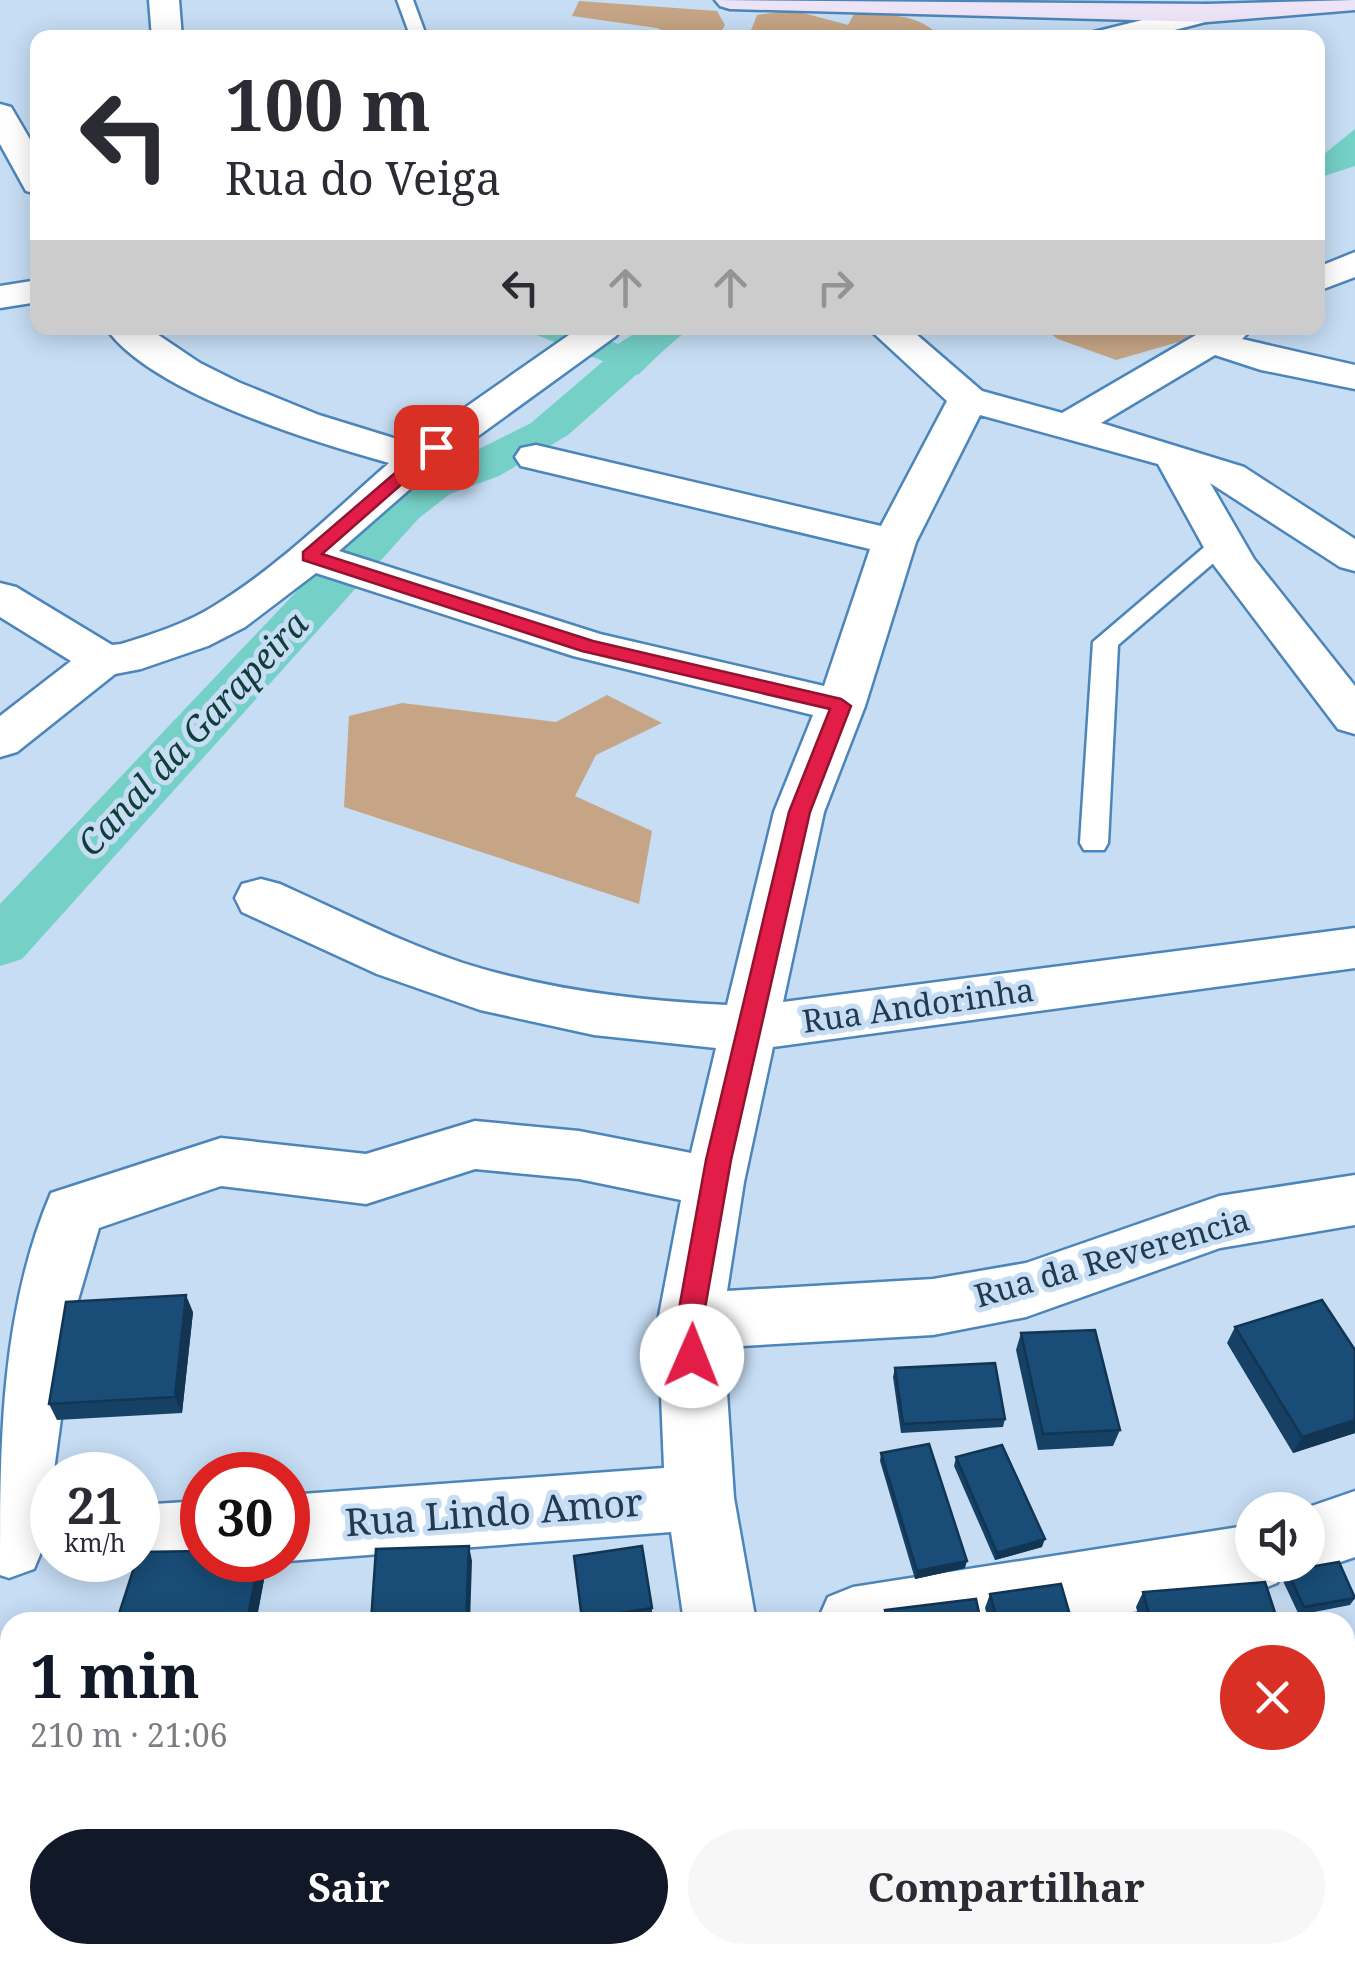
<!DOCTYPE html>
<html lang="pt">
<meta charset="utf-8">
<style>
body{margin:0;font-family:"Noto Serif",serif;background:#f7f7f7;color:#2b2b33;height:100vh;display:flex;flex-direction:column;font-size:38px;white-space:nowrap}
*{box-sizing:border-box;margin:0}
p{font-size:32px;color:#7c7c81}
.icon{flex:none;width:55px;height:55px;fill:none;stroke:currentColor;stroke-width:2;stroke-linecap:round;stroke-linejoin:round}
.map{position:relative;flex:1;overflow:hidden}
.sheet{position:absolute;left:0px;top:1612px;width:1355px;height:352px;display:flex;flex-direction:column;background:#fff;border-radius:30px 30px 0 0;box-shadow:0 5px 25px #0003}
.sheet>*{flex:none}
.top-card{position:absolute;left:30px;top:30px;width:1295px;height:305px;border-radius:20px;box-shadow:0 5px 25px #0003;background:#fff;color:#2b2b33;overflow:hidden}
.controls{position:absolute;left:1235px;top:1492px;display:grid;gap:20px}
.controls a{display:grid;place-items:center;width:90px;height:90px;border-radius:50%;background:#fff;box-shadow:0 5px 25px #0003;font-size:50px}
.speed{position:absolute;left:30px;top:1452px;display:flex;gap:20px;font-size:50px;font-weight:700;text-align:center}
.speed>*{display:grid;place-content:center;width:130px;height:130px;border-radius:50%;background:#fff;box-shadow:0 5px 25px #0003;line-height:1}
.speed small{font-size:25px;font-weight:400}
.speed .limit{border:15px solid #d22;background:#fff;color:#111}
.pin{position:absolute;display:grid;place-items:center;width:85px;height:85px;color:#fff;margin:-42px;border-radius:20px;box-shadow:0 5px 15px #0006}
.me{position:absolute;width:110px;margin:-55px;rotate:1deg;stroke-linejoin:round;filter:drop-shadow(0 0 8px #0008)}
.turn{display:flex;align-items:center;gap:35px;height:210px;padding:0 30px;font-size:45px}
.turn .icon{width:130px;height:130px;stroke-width:2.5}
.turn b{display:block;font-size:70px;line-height:85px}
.lanes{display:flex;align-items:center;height:95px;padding:0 30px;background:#0003;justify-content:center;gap:50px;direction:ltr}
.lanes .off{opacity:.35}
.round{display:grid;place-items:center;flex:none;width:105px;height:105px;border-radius:52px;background:#f7f7f7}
.headline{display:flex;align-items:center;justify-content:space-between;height:170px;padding:0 30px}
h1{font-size:60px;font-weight:700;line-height:75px;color:#111827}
.primary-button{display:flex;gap:20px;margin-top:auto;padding:20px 30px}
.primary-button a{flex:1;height:115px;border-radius:60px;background:#111827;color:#fff;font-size:40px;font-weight:700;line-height:115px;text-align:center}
.primary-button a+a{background:#f7f7f7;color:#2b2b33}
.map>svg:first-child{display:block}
</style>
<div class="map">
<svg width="1355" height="1964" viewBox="0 0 1355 1964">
<rect width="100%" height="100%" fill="#c6ddf4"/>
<g fill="#c5a585">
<polygon points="579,1 717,11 725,25 719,35 677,37 657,28 572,16"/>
<path d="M792 10 848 25 854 14C887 15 917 12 941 37L748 38 757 15Z"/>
<polygon points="1042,328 1213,328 1203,335 1116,360 1058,339"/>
<polygon points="607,695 662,723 596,755 575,796 652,831 639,904 344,807 349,716 402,703 556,722"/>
</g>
<g fill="#75d0c7">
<polygon points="1355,129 1355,166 1318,178 1318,159"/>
<polygon points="519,328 579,328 618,344 643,328 694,328 675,339 638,375"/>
</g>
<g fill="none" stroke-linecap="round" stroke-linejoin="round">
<polygon fill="#75d0c7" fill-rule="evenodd" points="642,328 689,328 568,435 499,476 450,494 419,518 22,959 0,966 0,904 385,498 416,474 465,456 531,423"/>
<g stroke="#4c85b9" stroke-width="5">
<g id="lane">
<polygon points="397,0 413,0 427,38 411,38"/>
<polygon points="1223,536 1235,543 1231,548 1118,645 1108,843 1104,850 1084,850 1080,843 1093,642 1215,538"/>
</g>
</g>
<g stroke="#4c85b9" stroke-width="5">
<g id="street">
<polygon points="149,0 179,0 182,38 152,38"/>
<polygon points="1207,4 1217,7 1222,13 1217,19 1144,38 1090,38 1094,32"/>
<polygon points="0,104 11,107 38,153 38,194 26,191 0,144"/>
<polygon points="1355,252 1355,277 1318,291 1318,267"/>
<polygon points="38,280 38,302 0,308 0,286"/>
<path d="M106 328H148L200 363 238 382 319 415 413 444 579 328H622L616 336 434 468 339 551 600 634 824 686 870 549 521 466 515 457 521 448 536 445 881 526 947 401 868 328H909L982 391 1062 413 1208 328H1253L1242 339 1355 365V389L1261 370 1215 355 1101 423 1244 467 1355 539V571L1340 567 1210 483 1254 559 1355 686V734L1338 729 1213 564 1158 464 980 415 916 542 865 706 824 812 783 1002 1355 928V968L773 1047 744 1182 727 1291 933 1279 1026 1263 1219 1196 1355 1175V1225L1220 1248 1026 1317 933 1335 724 1347 734 1498 756 1622H684L671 1532 288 1561 285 1560 288 1495 664 1468 658 1321 681 1200 579 1179 475 1169 366 1204 221 1186 99 1228 76 1307 44 1545 34 1569 9 1578 0 1575C0 1445 0 1313 51 1193L221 1138 366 1154 475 1121 579 1131 691 1153 716 1048 594 1035 480 1010 377 974 242 912 235 898 242 884 261 879 280 884C340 911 400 942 463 963 548 990 638 1001 727 1005L774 812 813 715 573 656 316 573 245 627 208 646 141 669 115 674 17 752 0 757V716L71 661 0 617V583L16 587 112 645 121 644C153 634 185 624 214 606 278 567 333 512 389 463 314 442 151 393 106 328Z"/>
<polygon points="1355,1491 1355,1557 1308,1573 1287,1565 1308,1565 1308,1510 1300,1510"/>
<path d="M202 1501V1560H220C187 1573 147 1575 113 1562L138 1560V1505Z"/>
<polygon points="1252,1525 1252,1565 1285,1565 1277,1583 1252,1593 1069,1622 817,1622 828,1597 853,1587"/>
<polygon points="1355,1903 1355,1964 1313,1964 1309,1955 1345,1955 1345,1904"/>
<polygon points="754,1955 834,1955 836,1964 756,1964"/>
<polygon points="1198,1955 1302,1955 1299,1964 1195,1964"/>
</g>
</g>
<g stroke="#4c85b9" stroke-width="5">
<polygon id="secondary" points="715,0 1207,4 1355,0 1355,10 1207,22 730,9 720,6"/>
</g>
<use href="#lane" fill="#fff" fill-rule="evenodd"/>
<use href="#street" fill="#fff" fill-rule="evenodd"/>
<use href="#secondary" fill="#ede3f6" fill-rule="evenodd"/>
</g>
<g fill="#164165">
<polygon points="193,1312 182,1413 57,1420 49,1404"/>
<polygon points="1235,1327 1355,1350 1355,1433 1293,1453 1227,1343"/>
<polygon points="1021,1333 1120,1430 1113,1446 1038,1450 1016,1350"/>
<polygon points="895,1368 1005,1419 1003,1427 901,1433 893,1377"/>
<polygon points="881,1453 965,1568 915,1579 880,1461"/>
<polygon points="956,1457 1042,1547 995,1560 954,1466"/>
<polygon points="574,1556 652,1608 652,1615 607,1622 582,1622"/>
<polygon points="267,1564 256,1622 121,1622 118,1617"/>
<polygon points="1287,1571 1355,1598 1350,1605 1299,1615 1282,1579"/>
<polygon points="1143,1592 1278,1622 1140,1622 1136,1607"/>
<polygon points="990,1594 1072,1622 989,1622 985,1608"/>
<polygon points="1345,1719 1355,1719 1355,1816 1345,1778"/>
<polygon points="1345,1852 1355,1884 1355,1915 1351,1918 1345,1919"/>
<polygon points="960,1955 1023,1955 966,1964 962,1964"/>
<polygon points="1058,1955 1126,1955 1127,1956 1121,1964 1061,1964"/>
</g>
<g fill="#123553">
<polygon points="186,1295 193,1312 182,1413 175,1397"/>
<polygon points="1355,1420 1355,1433 1293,1453 1302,1437"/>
<polygon points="1045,1539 1042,1547 995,1560 997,1553"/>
<polygon points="469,1546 472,1561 470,1622 466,1622"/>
<polygon points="259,1560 266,1560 267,1564 256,1622 251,1622 248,1616"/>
<polygon points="967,1561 965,1568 915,1579 917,1571"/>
<polygon points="130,1955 144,1955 146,1961 141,1964 114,1964"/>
</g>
<g fill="#194c76" stroke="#123553" stroke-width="2.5">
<polygon points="186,1295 175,1397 49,1404 66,1302"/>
<polygon points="1322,1300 1355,1350 1355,1420 1302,1437 1235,1327"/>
<polygon points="1095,1330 1120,1430 1043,1434 1021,1333"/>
<polygon points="995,1363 1005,1419 903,1424 895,1368"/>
<polygon points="929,1444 967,1561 917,1571 881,1453"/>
<polygon points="1002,1445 1045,1539 997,1553 956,1457"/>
<polygon points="469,1546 466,1622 371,1622 376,1549"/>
<polygon points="642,1546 652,1608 582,1619 574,1556"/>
<polygon points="202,1551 202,1560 259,1560 248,1616 118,1617 139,1552"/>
<polygon points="1339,1562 1355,1598 1304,1607 1287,1571"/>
<polygon points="1265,1582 1278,1622 1151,1622 1143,1592"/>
<polygon points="1061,1584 1072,1622 998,1622 990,1594"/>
<polygon points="976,1599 981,1622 888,1622 885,1610"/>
<polygon points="1345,1719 1355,1719 1355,1761 1345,1723"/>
<polygon points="1345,1852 1355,1884 1355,1908 1345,1909"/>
<polygon points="10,1913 10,1955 130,1955 114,1964 0,1964 0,1919"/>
<polygon points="172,1955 189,1955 193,1960 188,1964 178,1964"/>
<polygon points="239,1955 322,1955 314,1964 242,1964 237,1957"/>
<polygon points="322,1955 398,1955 406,1964 314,1964"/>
<polygon points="1068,1955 1126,1955 1127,1956 1082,1964 1070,1964"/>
<polygon points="741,1959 744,1964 733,1964"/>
</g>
<polygon fill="#e11d48" stroke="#92132f" stroke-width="2.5" points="430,443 444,447 322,554 593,641 841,699 851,706 810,812 731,1160 703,1320 705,1356 701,1364 692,1368 682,1364 677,1320 706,1160 789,812 830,709 582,651 303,560 303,552"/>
<g text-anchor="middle" stroke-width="10" stroke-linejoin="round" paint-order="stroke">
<g font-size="32" fill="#223a50" stroke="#c6ddf4">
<text transform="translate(918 1006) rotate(-8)" y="11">Rua Andorinha</text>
<text transform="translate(1112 1258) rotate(-16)" y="11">Rua da Reverencia</text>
</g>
<g font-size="35" font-style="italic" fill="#113d39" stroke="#c6ddf4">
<text transform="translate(193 734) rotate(-47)" y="12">Canal da Garapeira</text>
</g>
<g font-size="38" fill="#223a50" stroke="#c6ddf4">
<text transform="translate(494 1513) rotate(-4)" y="13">Rua Lindo Amor</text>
</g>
</g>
</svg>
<div class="controls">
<a><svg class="icon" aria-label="sound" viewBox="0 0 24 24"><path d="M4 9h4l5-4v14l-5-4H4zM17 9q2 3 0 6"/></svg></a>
</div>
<div class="speed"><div>21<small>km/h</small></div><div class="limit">30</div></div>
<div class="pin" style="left:436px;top:447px;background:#d93025"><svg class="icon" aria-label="arrive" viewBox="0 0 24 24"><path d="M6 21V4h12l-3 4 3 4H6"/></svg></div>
<svg class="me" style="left:692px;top:1356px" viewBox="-20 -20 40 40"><circle r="19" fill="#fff"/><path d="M0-13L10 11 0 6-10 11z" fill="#e11d48"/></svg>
<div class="top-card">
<div class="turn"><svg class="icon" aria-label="left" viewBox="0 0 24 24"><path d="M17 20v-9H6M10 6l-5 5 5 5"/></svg><div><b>100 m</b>Rua do Veiga</div></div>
<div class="lanes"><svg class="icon" aria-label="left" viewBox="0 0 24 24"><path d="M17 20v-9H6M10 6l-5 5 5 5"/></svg><svg class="icon off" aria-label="ahead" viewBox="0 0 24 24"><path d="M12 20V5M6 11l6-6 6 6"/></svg><svg class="icon off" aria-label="ahead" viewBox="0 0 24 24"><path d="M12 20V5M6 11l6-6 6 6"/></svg><svg class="icon off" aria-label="right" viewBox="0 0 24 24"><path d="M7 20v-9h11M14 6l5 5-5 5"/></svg></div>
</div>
<section class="sheet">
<div class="headline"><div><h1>1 min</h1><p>210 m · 21:06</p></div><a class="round" style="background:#d93025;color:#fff"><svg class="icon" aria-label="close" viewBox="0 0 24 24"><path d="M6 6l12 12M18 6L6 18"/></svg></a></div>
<div class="primary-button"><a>Sair</a><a>Compartilhar</a></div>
</section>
</div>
